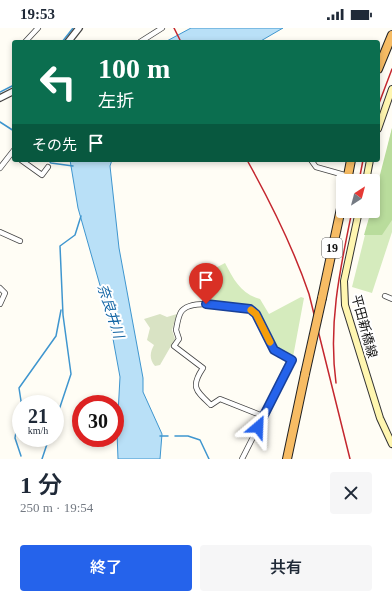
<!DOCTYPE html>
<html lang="ja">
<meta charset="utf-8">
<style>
body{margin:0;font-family:"Times New Roman","Noto Sans JP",serif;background:#f6f6f7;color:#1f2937;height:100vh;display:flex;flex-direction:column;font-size:15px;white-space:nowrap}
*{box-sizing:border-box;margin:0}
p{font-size:13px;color:#747a83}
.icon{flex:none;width:22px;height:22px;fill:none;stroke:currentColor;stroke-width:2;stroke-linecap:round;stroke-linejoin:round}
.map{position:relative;height:431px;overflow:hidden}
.drawer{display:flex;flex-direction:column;background:#fff;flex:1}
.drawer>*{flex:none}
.top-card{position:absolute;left:12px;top:12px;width:368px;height:122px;border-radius:4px;box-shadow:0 2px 6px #0003;background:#0b6e4f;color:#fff;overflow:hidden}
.needle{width:26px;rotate:36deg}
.tools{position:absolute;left:336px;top:146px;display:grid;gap:8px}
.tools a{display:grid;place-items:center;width:44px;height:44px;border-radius:4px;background:#fff;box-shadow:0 2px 6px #0003;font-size:20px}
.speed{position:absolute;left:12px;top:367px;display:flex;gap:8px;font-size:20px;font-weight:700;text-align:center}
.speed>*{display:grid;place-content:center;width:52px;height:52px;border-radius:50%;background:#fff;box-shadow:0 2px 6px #0003;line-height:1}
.speed small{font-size:10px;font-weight:400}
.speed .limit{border:6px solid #d22;background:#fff;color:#111}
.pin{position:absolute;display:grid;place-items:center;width:34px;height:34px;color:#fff;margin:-41px -17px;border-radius:50% 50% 50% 0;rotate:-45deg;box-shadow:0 0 4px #0007}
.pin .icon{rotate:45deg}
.me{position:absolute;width:44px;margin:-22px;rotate:26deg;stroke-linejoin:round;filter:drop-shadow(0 0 3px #0008)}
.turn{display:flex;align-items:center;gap:14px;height:84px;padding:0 20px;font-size:18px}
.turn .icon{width:52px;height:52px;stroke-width:2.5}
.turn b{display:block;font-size:28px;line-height:34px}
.then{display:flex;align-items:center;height:38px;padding:0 20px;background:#0003;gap:8px;font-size:15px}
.round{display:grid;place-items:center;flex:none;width:42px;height:42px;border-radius:4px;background:#f6f6f7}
.summary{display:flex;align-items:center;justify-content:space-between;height:68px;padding:0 20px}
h1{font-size:24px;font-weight:600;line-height:30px}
.cta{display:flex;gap:8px;margin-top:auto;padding:8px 20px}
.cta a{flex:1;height:46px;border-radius:4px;background:#2563eb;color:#fff;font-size:16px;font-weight:600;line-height:46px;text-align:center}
.cta a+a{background:#f6f6f7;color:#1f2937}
.status{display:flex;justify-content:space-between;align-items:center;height:28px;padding:0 20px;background:#fff;direction:ltr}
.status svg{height:11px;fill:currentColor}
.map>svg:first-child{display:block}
</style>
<div class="status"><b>19:53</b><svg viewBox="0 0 49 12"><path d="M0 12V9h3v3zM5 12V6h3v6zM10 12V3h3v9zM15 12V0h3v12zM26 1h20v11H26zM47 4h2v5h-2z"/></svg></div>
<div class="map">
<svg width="392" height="431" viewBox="0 0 392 431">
<rect width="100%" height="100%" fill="#fffdf5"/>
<g fill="#d5ebbd">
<polygon points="392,100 392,204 372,265 352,259 371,183 373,183"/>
<path d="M225 235C234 252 241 266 260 271L269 286 301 269 304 270 293 329 291 330 276 319 258 282 238 275 207 274 204 266 211 262 204 246Z"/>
</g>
<polygon fill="#b9dc9c" points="392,100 392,192 382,207 364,207 371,183 373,183 373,174"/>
<path fill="#d9e3c4" d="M160 286 167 289 177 286 172 302 175 311 160 337 155 338C149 331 150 324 154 317L147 312 150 300 144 291Z"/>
<g fill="#b9e0f7" stroke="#3f96cf">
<polygon points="191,0 283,0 259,14 165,14"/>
<polygon points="70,132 112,132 110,138 119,220 143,350 143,364 162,406 160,431 118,431 117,404 120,349 109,289 78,180"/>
</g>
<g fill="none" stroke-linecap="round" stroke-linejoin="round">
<g stroke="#3f96cf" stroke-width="1.5">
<polyline points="62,14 73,0"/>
<polyline points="0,64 14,57"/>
<polyline points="0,94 14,103"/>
<polyline points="48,132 51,135 73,138"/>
<polyline points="55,394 71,346 63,287 60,218 75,207 81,188"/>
<polyline points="160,408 168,408"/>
<polyline points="175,408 188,408 200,412 209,431"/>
<polyline points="21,428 15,410 21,373 19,360 56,308 61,282"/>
<polyline points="42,431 49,410"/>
</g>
<g stroke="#444" stroke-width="6">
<g id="minor">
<polyline points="25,14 38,0"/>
<polyline points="140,14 162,0"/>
<polyline points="21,132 42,147 48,139"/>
<polyline points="311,132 316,139 348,148"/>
<polyline points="0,140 14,122"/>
<polyline points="0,204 20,213"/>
<polyline points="0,260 5,265 0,276"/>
<polyline points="385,268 392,271"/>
<path d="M242 431 292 332 274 322 256 286 250 281C235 279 190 269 181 284 178 289 177 297 176 302L179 311 174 318 203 340C190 359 196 363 211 377L220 371 263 388"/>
</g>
</g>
<g stroke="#444" stroke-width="8">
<g id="tertiary">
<polyline points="68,14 79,0"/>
<polyline points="0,70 14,63"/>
</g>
</g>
<g stroke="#333" stroke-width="8">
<g id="secondary">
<polyline points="378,101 392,61"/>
<polyline points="366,153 370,132"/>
<polyline points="359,183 344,253 345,277 380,390 392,416"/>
</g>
</g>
<g stroke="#222" stroke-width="10">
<g id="trunk">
<polyline points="378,41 392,7"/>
<polyline points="347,153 351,132"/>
<polyline points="322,270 343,171"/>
<polyline points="287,431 305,346"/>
</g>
</g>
<use href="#minor" stroke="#fff" stroke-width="4.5"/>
<use href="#tertiary" stroke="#fff" stroke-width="5.5"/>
<use href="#secondary" stroke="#fff6b0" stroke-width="6"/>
<use href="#trunk" stroke="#f7bc64" stroke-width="8"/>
<g stroke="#c4262e" stroke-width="1.5">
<polyline points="174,0 181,14"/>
<polyline points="378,78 392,41"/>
<path d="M247 132C271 175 293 219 309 266L350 431"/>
<polyline points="359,153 363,132"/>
<path d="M336 355C328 296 340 241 352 183"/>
</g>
<g stroke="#222" stroke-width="10" stroke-linecap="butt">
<polyline id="trunk-bridge" points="305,346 322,270"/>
</g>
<use href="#trunk-bridge" stroke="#f7bc64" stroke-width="8"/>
</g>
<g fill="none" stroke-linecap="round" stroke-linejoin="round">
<g stroke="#184099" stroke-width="10">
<polyline id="route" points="206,276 250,281 256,286 274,322 292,332 258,399"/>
</g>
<use href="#route" stroke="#2563eb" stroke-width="7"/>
<polyline stroke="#f59e0b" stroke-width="7" points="251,282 256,286 270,314"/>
</g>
<g text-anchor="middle" stroke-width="4" stroke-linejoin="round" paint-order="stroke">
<rect fill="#fff" stroke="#585858" stroke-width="1" x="322" y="210" width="20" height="20" rx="3"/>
<g font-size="12" font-weight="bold" fill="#111">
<text x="332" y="224">19</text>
</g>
<g font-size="13" fill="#111" stroke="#fff">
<text transform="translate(365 298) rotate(75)" y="5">平田新橋線</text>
</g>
<g font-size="14" font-style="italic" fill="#1768a6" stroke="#fff">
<text transform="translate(111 283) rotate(72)" y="5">奈良井川</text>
</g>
</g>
</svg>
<div class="tools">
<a><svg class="needle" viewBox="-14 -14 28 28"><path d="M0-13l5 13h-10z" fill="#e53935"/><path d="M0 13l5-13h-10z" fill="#747a83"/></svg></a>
</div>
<div class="speed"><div>21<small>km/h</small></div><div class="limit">30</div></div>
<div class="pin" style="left:206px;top:276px;background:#d93025"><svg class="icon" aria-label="arrive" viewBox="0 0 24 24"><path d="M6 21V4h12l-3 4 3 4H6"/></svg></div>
<svg class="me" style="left:258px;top:399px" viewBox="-20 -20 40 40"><path d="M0-17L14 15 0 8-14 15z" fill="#2563eb" stroke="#fff" stroke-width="4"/></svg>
<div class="top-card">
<div class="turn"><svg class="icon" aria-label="left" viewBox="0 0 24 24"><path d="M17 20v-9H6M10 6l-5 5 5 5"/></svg><div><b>100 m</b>左折</div></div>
<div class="then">その先<svg class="icon" aria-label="arrive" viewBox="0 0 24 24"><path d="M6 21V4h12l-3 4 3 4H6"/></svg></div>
</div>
</div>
<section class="drawer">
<div class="summary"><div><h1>1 分</h1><p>250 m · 19:54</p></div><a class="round"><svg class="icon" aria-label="close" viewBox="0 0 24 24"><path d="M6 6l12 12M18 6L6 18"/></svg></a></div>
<div class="cta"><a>終了</a><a>共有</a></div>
</section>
